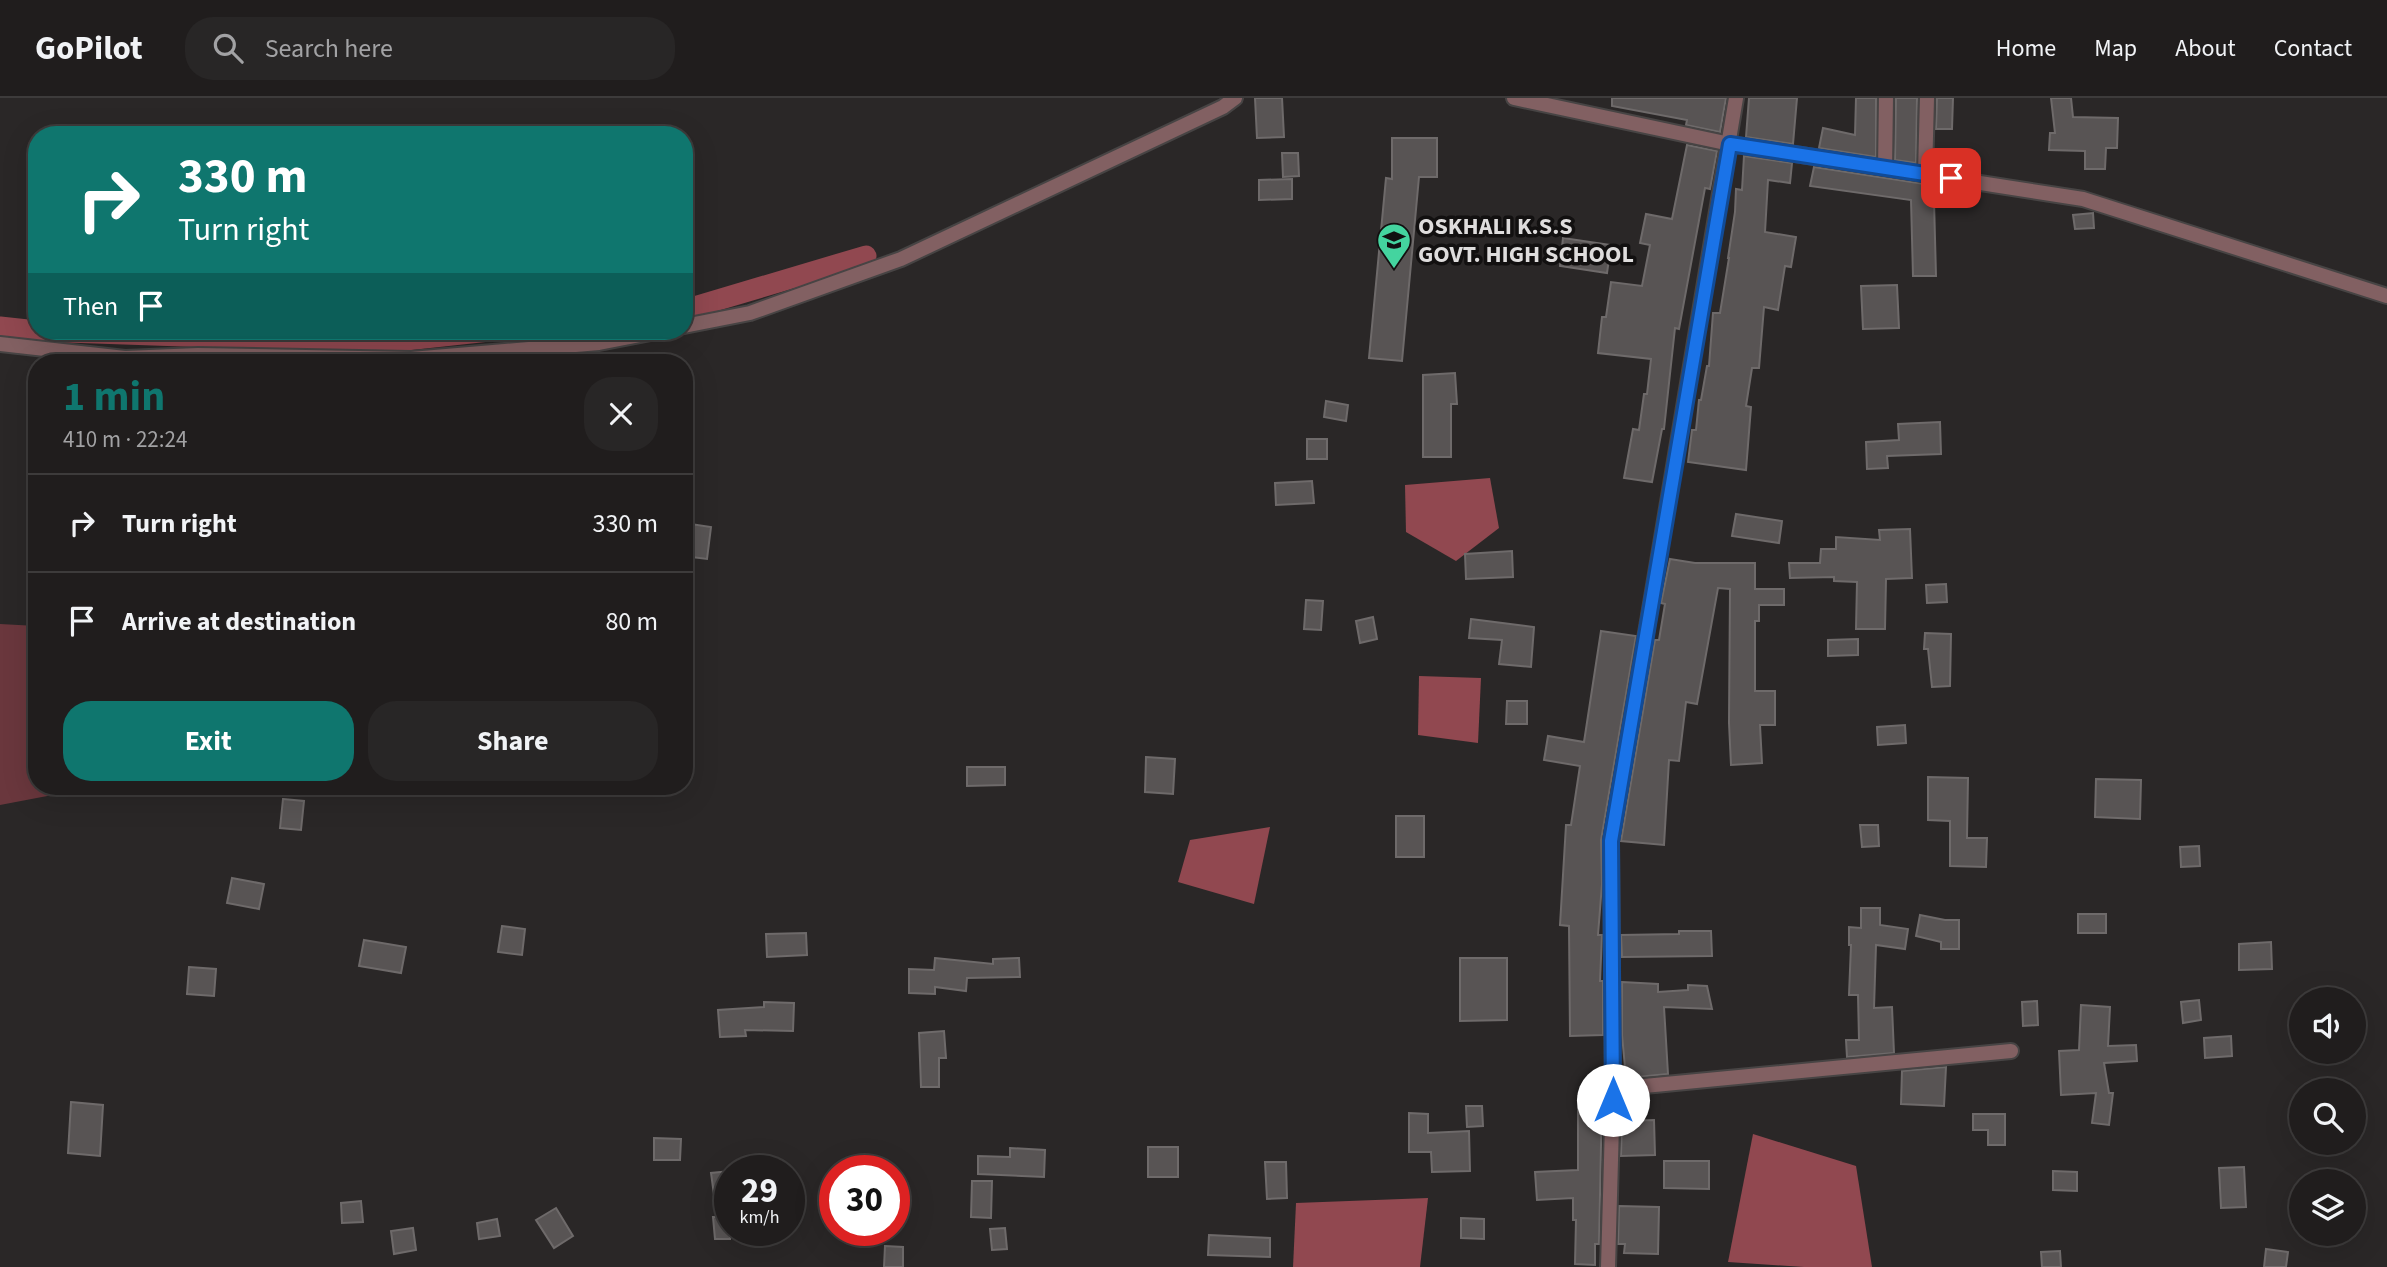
<!DOCTYPE html>
<meta charset="utf-8">
<style>
body{margin:0;font-family:"Source Sans 3",sans-serif;background:#282626;color:#f1f3f6;height:100vh;display:flex;flex-direction:column;font-size:26px;white-space:nowrap}
*{box-sizing:border-box;margin:0}
p{font-size:23px;color:#a2a2a4}
.icon{flex:none;width:38px;height:38px;fill:none;stroke:currentColor;stroke-width:2;stroke-linecap:round;stroke-linejoin:round}
.map{position:relative;flex:1;overflow:hidden}
.drawer{position:absolute;left:28px;top:256px;width:665px;height:441px;display:flex;flex-direction:column;background:#201d1d;border-radius:28px;box-shadow:0 7px 28px #0002,0 0 0 2px #3d3b3b}
.drawer>*{flex:none}
.guide{position:absolute;left:28px;top:28px;width:665px;height:214px;border-radius:28px;box-shadow:0 7px 28px #0002,0 0 0 2px #3d3b3b;background:#0f766e;color:#fff;overflow:hidden}
.fabs{position:absolute;left:2289px;top:889px;display:grid;gap:14px}
.fabs a{display:grid;place-items:center;width:77px;height:77px;border-radius:50%;background:#201d1d;box-shadow:0 7px 28px #0002,0 0 0 2px #3d3b3b;font-size:35px}
.speed{position:absolute;left:714px;top:1057px;display:flex;gap:14px;font-size:35px;font-weight:700;text-align:center}
.speed>*{display:grid;place-content:center;width:91px;height:91px;border-radius:50%;background:#201d1d;box-shadow:0 7px 28px #0002,0 0 0 2px #3d3b3b;line-height:1}
.speed small{font-size:18px;font-weight:400}
.speed .limit{border:10px solid #d22;background:#fff;color:#111}
.pin{position:absolute;display:grid;place-items:center;width:60px;height:60px;color:#fff;margin:-30px;border-radius:14px;box-shadow:0 4px 10px #0006}
.me{position:absolute;width:77px;margin:-38px;rotate:0deg;stroke-linejoin:round;filter:drop-shadow(0 0 5px #0008)}
.turn{display:flex;align-items:center;gap:24px;height:147px;padding:0 35px;font-size:32px}
.turn .icon{width:91px;height:91px;stroke-width:2.5}
.turn b{display:block;font-size:49px;line-height:60px}
.then{display:flex;align-items:center;height:66px;padding:0 35px;background:#0003;gap:14px;font-size:26px}
.round{display:grid;place-items:center;flex:none;width:74px;height:74px;border-radius:28px;background:#282626}
.overview{display:flex;align-items:center;justify-content:space-between;height:119px;padding:0 35px}
h1{font-size:42px;font-weight:700;line-height:52px;color:#0f766e}
.action{display:flex;gap:14px;margin-top:auto;padding:14px 35px}
.action a{flex:1;height:80px;border-radius:28px;background:#0f766e;color:#fff;font-size:28px;font-weight:700;line-height:80px;text-align:center}
.action a+a{background:#282626;color:#f1f3f6}
ul{padding:0;list-style:none}
li{display:flex;align-items:center;gap:21px;height:98px;padding:0 35px;border-top:2px solid #3d3b3b}
li div{flex:1}
li b{display:block;font-size:26px}
li em{font-style:normal}
header{display:flex;align-items:center;gap:42px;box-sizing:border-box;height:98px;padding:0 35px;background:#201d1d;border-bottom:2px solid #3d3b3b}
header strong{font-size:33px}
nav{display:flex;gap:38px;margin-inline-start:auto;font-size:24px}
.search{width:490px;height:63px;background:#282626;display:flex;align-items:center;gap:18px;box-sizing:border-box;padding:0 24px;border-radius:28px;color:#a2a2a4;font-size:26px}
.map>svg:first-child{display:block}
</style>
<header>
<strong>GoPilot</strong>
<div class="search"><svg class="icon" aria-label="search" viewBox="0 0 24 24"><circle cx="10" cy="10" r="6"/><path d="M15 15l6 6"/></svg>Search here</div>
<nav><a>Home</a><a>Map</a><a>About</a><a>Contact</a></nav>
</header>
<div class="map">
<svg width="2387" height="1169" viewBox="0 0 2387 1169">
<rect width="100%" height="100%" fill="#2a2727"/>
<polygon fill="#6a373d" points="0,526 37,528 37,688 64,688 63,695 0,707"/>
<g fill="#914850">
<polygon points="1490,380 1499,430 1456,463 1406,434 1405,387"/>
<polygon points="1419,578 1481,580 1478,645 1418,637"/>
<polygon points="1270,729 1254,806 1178,784 1190,742"/>
<polygon points="1753,1036 1856,1068 1872,1169 1804,1169 1728,1164"/>
<polygon points="1428,1100 1420,1169 1293,1169 1296,1105"/>
</g>
<g fill="none" stroke-linecap="round" stroke-linejoin="round">
<g stroke="#914850" stroke-width="21">
<polyline points="684,212 866,158"/>
<polyline points="0,229 37,233"/>
<polyline points="37,233 240,240 406,242 489,233"/>
</g>
</g>
<g fill="#585454" stroke="#6e6a6a" stroke-width="2">
<polygon points="1255,0 1282,0 1284,39 1257,40"/>
<polygon points="1612,0 1726,0 1720,34 1686,27 1687,22 1612,8"/>
<polygon points="1749,0 1797,0 1793,46 1746,39"/>
<polygon points="1856,0 1876,0 1876,59 1819,50 1823,30 1855,37"/>
<polygon points="1896,0 1917,0 1916,65 1895,62"/>
<polygon points="1937,0 1953,0 1952,31 1936,31"/>
<polygon points="2051,0 2071,0 2073,19 2118,20 2117,50 2106,50 2105,71 2085,71 2085,53 2049,52 2050,35 2055,35"/>
<polygon points="1392,40 1437,40 1437,79 1419,79 1402,263 1369,260 1386,80 1392,81"/>
<polygon points="1687,47 1717,53 1710,91 1705,90 1679,231 1675,230 1664,331 1662,331 1652,384 1624,380 1633,331 1639,332 1644,296 1647,296 1651,261 1598,255 1602,219 1606,219 1611,184 1642,188 1650,147 1640,145 1646,116 1672,121"/>
<polygon points="1282,55 1298,55 1299,78 1283,79"/>
<polygon points="1744,58 1792,65 1790,85 1768,82 1765,134 1796,139 1791,169 1785,168 1778,212 1764,209 1759,270 1752,270 1746,308 1751,309 1746,372 1688,364 1692,332 1696,332 1699,302 1701,302 1707,268 1709,268 1713,215 1720,215 1729,160 1728,160 1735,114 1736,91 1742,92"/>
<polygon points="1814,69 1970,93 1969,106 1934,103 1936,178 1913,178 1911,102 1810,88"/>
<polygon points="1292,81 1292,101 1259,102 1259,82"/>
<polygon points="2093,115 2094,130 2075,131 2073,117"/>
<polygon points="1563,140 1611,147 1607,175 1560,168"/>
<polygon points="1897,187 1899,230 1863,231 1861,188"/>
<polygon points="1455,275 1457,306 1451,306 1451,359 1423,359 1423,277"/>
<polygon points="1326,303 1348,307 1346,323 1324,319"/>
<polygon points="1940,324 1941,356 1887,358 1888,370 1867,371 1866,344 1899,342 1898,326"/>
<rect x="1307" y="341" width="20" height="20"/>
<polygon points="1312,383 1314,405 1276,407 1275,385"/>
<polygon points="1736,416 1782,423 1779,445 1732,438"/>
<polygon points="684,425 711,429 707,461 684,458"/>
<polygon points="1910,431 1912,480 1886,481 1885,531 1856,531 1857,484 1834,483 1834,479 1790,480 1789,465 1820,465 1821,451 1836,451 1836,439 1880,442 1879,432"/>
<polygon points="1512,453 1513,479 1466,481 1465,456"/>
<polygon points="1670,461 1695,465 1755,465 1755,491 1784,491 1784,507 1759,507 1759,523 1755,523 1755,593 1775,593 1775,627 1760,627 1762,665 1731,667 1729,625 1730,491 1718,490 1697,606 1686,604 1679,663 1669,662 1664,747 1621,743 1655,542 1659,542 1665,506 1661,505"/>
<polygon points="1946,486 1947,504 1927,505 1926,487"/>
<polygon points="1306,502 1323,503 1321,532 1304,531"/>
<polygon points="1373,519 1377,541 1360,545 1356,523"/>
<polygon points="1471,521 1534,529 1531,569 1499,566 1502,542 1469,540"/>
<polygon points="1601,533 1636,538 1601,742 1602,786 1598,837 1602,837 1600,883 1603,883 1603,937 1570,938 1569,828 1560,827 1566,727 1571,727 1580,668 1544,662 1548,638 1584,644"/>
<polygon points="1925,535 1951,536 1950,588 1932,589 1928,551 1924,551"/>
<polygon points="1858,541 1858,557 1828,558 1828,542"/>
<polygon points="1507,603 1527,603 1527,626 1506,626"/>
<polygon points="1905,627 1906,645 1878,647 1877,629"/>
<polygon points="1146,659 1175,661 1173,696 1145,694"/>
<polygon points="967,669 1005,669 1005,687 967,688"/>
<polygon points="1928,679 1968,680 1967,740 1987,740 1986,769 1950,768 1950,723 1928,722"/>
<polygon points="2096,681 2141,682 2140,721 2095,719"/>
<polygon points="283,701 304,703 301,732 280,730"/>
<rect x="1396" y="718" width="28" height="41"/>
<polygon points="1860,727 1878,727 1879,748 1862,749"/>
<polygon points="2199,748 2200,768 2181,769 2180,749"/>
<polygon points="232,780 264,786 259,811 227,805"/>
<polygon points="1861,810 1880,810 1880,827 1908,831 1905,851 1876,847 1874,910 1892,909 1894,955 1847,959 1846,942 1859,942 1858,897 1849,897 1851,847 1849,847 1849,829 1861,830"/>
<rect x="2078" y="816" width="28" height="19"/>
<polygon points="1920,817 1945,822 1959,822 1959,851 1941,851 1941,844 1916,838"/>
<polygon points="502,828 525,831 522,857 498,854"/>
<polygon points="1679,833 1711,833 1712,858 1622,859 1621,837 1679,836"/>
<polygon points="806,835 807,857 767,859 766,836"/>
<polygon points="364,842 406,849 401,875 359,868"/>
<polygon points="2271,844 2272,871 2239,872 2239,846"/>
<polygon points="935,860 993,866 993,861 1019,860 1020,879 967,880 966,893 935,889 935,896 909,895 909,871 934,872"/>
<polygon points="1460,860 1507,860 1507,922 1460,923"/>
<polygon points="189,869 216,871 214,898 187,896"/>
<polygon points="1622,884 1658,886 1658,894 1688,892 1688,887 1707,888 1712,911 1664,909 1668,976 1626,980 1622,937"/>
<polygon points="2199,902 2201,922 2183,925 2181,904"/>
<polygon points="2037,903 2038,927 2023,928 2022,904"/>
<polygon points="764,904 794,905 793,933 745,932 746,938 720,939 718,912 764,909"/>
<polygon points="2081,907 2110,909 2108,948 2136,947 2137,963 2104,965 2109,995 2113,995 2109,1027 2092,1025 2096,995 2061,997 2059,953 2079,952"/>
<polygon points="944,933 946,960 939,960 939,989 921,989 919,935"/>
<polygon points="2231,938 2232,958 2205,960 2204,940"/>
<polygon points="1946,969 1944,1008 1901,1006 1902,973"/>
<polygon points="1578,998 1602,998 1599,1146 1595,1146 1595,1167 1575,1166 1576,1122 1573,1122 1573,1100 1537,1102 1535,1074 1578,1072"/>
<polygon points="71,1004 103,1007 100,1058 68,1055"/>
<polygon points="1466,1008 1482,1008 1483,1028 1467,1029"/>
<polygon points="1409,1015 1428,1016 1428,1035 1469,1033 1470,1073 1432,1074 1431,1054 1409,1054"/>
<polygon points="1973,1016 2005,1016 2005,1047 1988,1047 1988,1032 1973,1032"/>
<polygon points="1654,1022 1655,1057 1621,1058 1622,1023"/>
<polygon points="654,1040 681,1041 680,1062 654,1062"/>
<rect x="1148" y="1049" width="30" height="30"/>
<polygon points="1010,1050 1045,1052 1044,1079 978,1076 978,1058 1010,1059"/>
<polygon points="1664,1063 1709,1063 1709,1091 1664,1090"/>
<polygon points="1265,1064 1286,1064 1287,1100 1267,1101"/>
<polygon points="2244,1069 2246,1109 2221,1110 2219,1070"/>
<polygon points="730,1073 730,1141 715,1141 713,1119 717,1119 711,1075"/>
<polygon points="2053,1073 2077,1074 2077,1093 2053,1092"/>
<polygon points="972,1083 992,1083 991,1120 971,1119"/>
<polygon points="361,1103 363,1124 342,1125 341,1105"/>
<polygon points="1619,1108 1659,1109 1658,1156 1624,1155 1625,1146 1618,1146"/>
<polygon points="556,1110 573,1138 554,1150 536,1122"/>
<polygon points="1461,1120 1484,1121 1484,1141 1461,1140"/>
<polygon points="497,1121 500,1138 479,1141 477,1125"/>
<polygon points="413,1130 416,1152 394,1156 391,1133"/>
<polygon points="1005,1130 1007,1151 992,1152 990,1131"/>
<polygon points="1209,1137 1270,1140 1270,1159 1208,1157"/>
<polygon points="885,1148 903,1149 903,1169 884,1169"/>
<polygon points="2266,1151 2288,1154 2286,1169 2264,1169"/>
<polygon points="2060,1153 2061,1169 2042,1169 2041,1154"/>
</g>
<g fill="none" stroke-linecap="round" stroke-linejoin="round">
<g stroke="#474444" stroke-width="18">
<g id="street">
<polyline points="1514,0 1730,46 2083,101 2387,198"/>
<polyline points="1885,70 1886,0"/>
<polyline points="1925,76 1927,0"/>
<polyline points="684,228 750,215 901,161 1223,9 1235,0"/>
<polyline points="0,246 125,260 198,257 411,261 599,245 661,233"/>
<polyline points="1613,991 2011,953"/>
<polyline points="1608,1169 1613,991 1611,743 1736,0"/>
</g>
</g>
<use href="#street" stroke="#826062" stroke-width="14"/>
</g>
<g fill="none" stroke-linecap="round" stroke-linejoin="round">
<g stroke="#114b97" stroke-width="18">
<polyline id="route" points="1613,1002 1611,743 1730,46 1951,80"/>
</g>
<use href="#route" stroke="#1a73e8" stroke-width="12"/>
</g>
<defs>
<g id="school-pin" transform="scale(1.75)"><path d="M0 17L-7.5 6A9.5 9.5 0 1 1 7.5 6Z" fill="#44d49f" stroke="#121010"/><path d="M0-5L7-2L0 1L-7-2ZM-4 1L0 2.5L4 1V4Q0 6-4 4Z" fill="#111"/></g>
</defs>
<g fill-rule="evenodd">
<use href="#school-pin" x="1394" y="142"/>
</g>
<g text-anchor="middle" stroke-width="7" stroke-linejoin="round" paint-order="stroke">
<g font-size="24" font-weight="bold" fill="#dfdddd" stroke="#121010" text-anchor="start">
<text x="1418" y="136">OSKHALI K.S.S<tspan x="1418" dy="28">GOVT. HIGH SCHOOL</tspan></text>
</g>
</g>
</svg>
<div class="fabs">
<a><svg class="icon" aria-label="sound" viewBox="0 0 24 24"><path d="M4 9h4l5-4v14l-5-4H4zM17 9q2 3 0 6"/></svg></a>
<a><svg class="icon" aria-label="search" viewBox="0 0 24 24"><circle cx="10" cy="10" r="6"/><path d="M15 15l6 6"/></svg></a>
<a><svg class="icon" aria-label="layers" viewBox="0 0 24 24"><path d="M12 4l9 5-9 5-9-5zM3 14l9 5 9-5"/></svg></a>
</div>
<div class="speed"><div>29<small>km/h</small></div><div class="limit">30</div></div>
<div class="pin" style="left:1951px;top:80px;background:#d93025"><svg class="icon" aria-label="arrive" viewBox="0 0 24 24"><path d="M6 21V4h12l-3 4 3 4H6"/></svg></div>
<svg class="me" style="left:1613px;top:1002px" viewBox="-20 -20 40 40"><circle r="19" fill="#fff"/><path d="M0-13L10 11 0 6-10 11z" fill="#1a73e8"/></svg>
<div class="guide">
<div class="turn"><svg class="icon" aria-label="right" viewBox="0 0 24 24"><path d="M7 20v-9h11M14 6l5 5-5 5"/></svg><div><b>330 m</b>Turn right</div></div>
<div class="then">Then<svg class="icon" aria-label="arrive" viewBox="0 0 24 24"><path d="M6 21V4h12l-3 4 3 4H6"/></svg></div>
</div>
<section class="drawer">
<div class="overview"><div><h1>1 min</h1><p>410 m · 22:24</p></div><a class="round"><svg class="icon" aria-label="close" viewBox="0 0 24 24"><path d="M6 6l12 12M18 6L6 18"/></svg></a></div>
<ul>
<li><svg class="icon" aria-label="right" viewBox="0 0 24 24"><path d="M7 20v-9h11M14 6l5 5-5 5"/></svg><div><b>Turn right</b></div><em>330 m</em></li>
<li><svg class="icon" aria-label="arrive" viewBox="0 0 24 24"><path d="M6 21V4h12l-3 4 3 4H6"/></svg><div><b>Arrive at destination</b></div><em>80 m</em></li>
</ul>
<div class="action"><a>Exit</a><a>Share</a></div>
</section>
</div>
